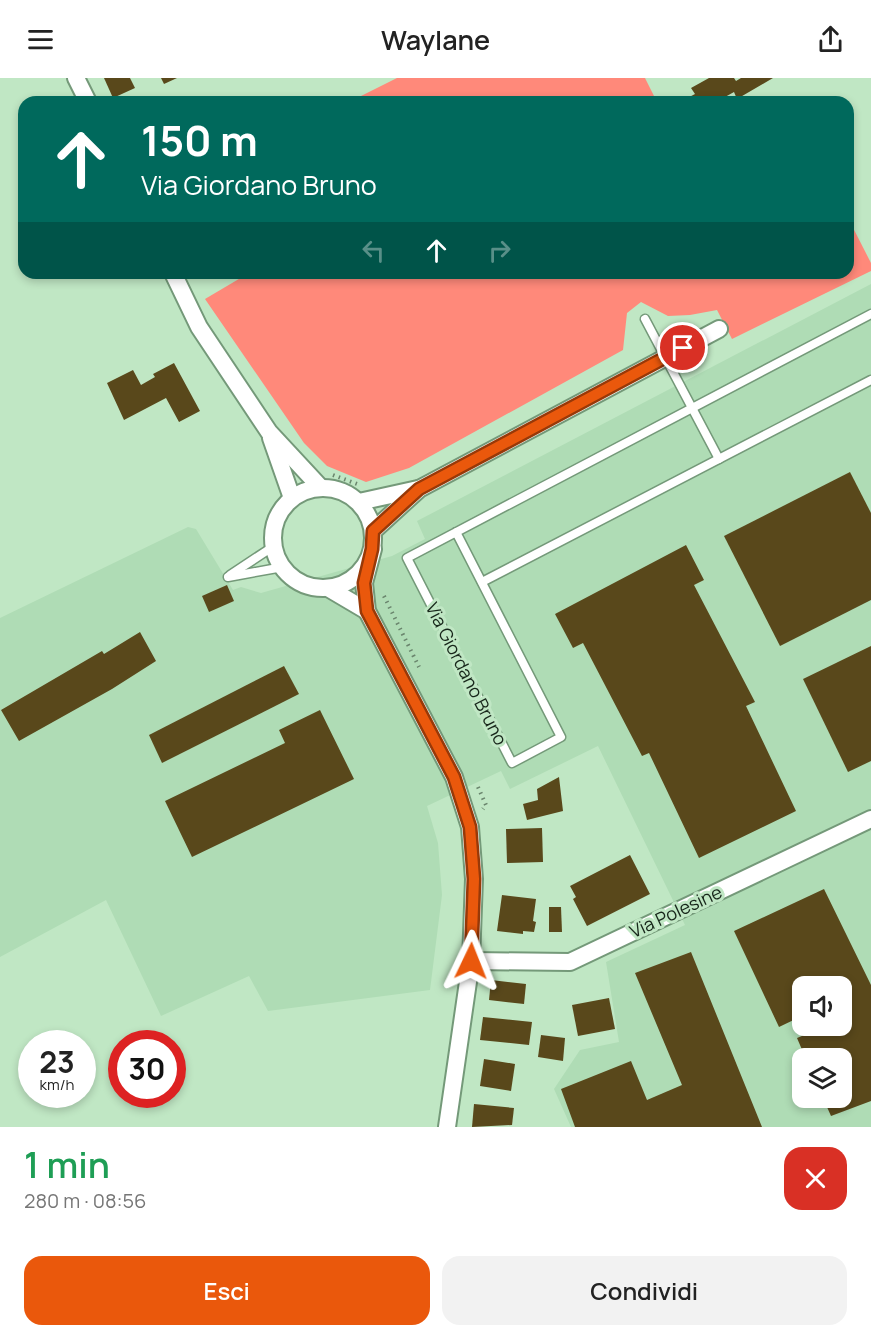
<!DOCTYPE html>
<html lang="it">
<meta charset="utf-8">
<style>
body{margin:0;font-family:Manrope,sans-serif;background:#f2f2f2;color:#222;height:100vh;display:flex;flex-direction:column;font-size:22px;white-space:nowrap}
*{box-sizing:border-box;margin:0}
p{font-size:20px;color:#767676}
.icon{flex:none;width:33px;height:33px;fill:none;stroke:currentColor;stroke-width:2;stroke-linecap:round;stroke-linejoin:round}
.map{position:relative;height:1049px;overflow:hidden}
.drawer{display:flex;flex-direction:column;background:#fff;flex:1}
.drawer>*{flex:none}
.hud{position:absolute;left:18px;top:18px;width:836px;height:183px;border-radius:18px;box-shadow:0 3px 9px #0003;background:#00695c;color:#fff;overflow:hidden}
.fabs{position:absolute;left:792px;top:898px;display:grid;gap:12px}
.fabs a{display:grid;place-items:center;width:60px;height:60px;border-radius:12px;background:#fff;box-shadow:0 3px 9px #0003;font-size:30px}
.speed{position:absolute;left:18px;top:952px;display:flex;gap:12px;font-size:30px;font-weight:700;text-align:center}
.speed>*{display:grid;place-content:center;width:78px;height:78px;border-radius:50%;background:#fff;box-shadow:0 3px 9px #0003;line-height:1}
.speed small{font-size:15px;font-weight:400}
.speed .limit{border:9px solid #d22;background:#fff;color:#111}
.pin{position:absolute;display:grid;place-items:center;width:51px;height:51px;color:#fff;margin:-26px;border:3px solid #fff;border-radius:50%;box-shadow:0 2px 6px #0007}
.me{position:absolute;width:66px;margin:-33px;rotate:2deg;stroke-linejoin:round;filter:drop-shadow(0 0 4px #0008)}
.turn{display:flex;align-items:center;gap:21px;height:126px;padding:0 24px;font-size:27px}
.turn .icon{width:78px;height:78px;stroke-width:2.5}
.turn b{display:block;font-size:42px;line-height:51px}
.lanes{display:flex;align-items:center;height:57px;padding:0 24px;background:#0003;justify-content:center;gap:30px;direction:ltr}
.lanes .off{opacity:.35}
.round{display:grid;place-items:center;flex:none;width:63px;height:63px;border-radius:18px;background:#f2f2f2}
.head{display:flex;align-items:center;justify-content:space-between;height:102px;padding:0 24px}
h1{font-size:36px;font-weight:600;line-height:45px;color:#1e9e55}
.action{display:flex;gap:12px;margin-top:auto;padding:12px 24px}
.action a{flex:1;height:69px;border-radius:18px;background:#ea580c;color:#fff;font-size:24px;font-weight:600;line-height:69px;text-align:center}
.action a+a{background:#f2f2f2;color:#222}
header{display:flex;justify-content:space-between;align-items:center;height:78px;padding:0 24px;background:#fff;font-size:27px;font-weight:600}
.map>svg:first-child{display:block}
</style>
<header><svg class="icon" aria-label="menu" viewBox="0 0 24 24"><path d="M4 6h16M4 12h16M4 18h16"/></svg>Waylane<svg class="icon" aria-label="share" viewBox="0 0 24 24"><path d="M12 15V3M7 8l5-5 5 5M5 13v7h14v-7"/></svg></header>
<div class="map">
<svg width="871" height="1049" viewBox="0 0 871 1049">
<rect width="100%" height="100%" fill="#c0e7c4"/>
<path fill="#afdcb5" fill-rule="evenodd" d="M871 206V1049H571L554 1011 580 972 619 964 606 884 685 847 598 668 510 711 501 693 427 728 438 765 442 817 430 912 268 933 249 898 161 938 106 822 0 879V540L188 449 196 451 233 512 241 509 261 515 392 478 425 461 417 443ZM802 909H842V948H802ZM802 981H842V1020H802Z"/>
<g fill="#ff897a">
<polygon points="397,0 645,0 657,24 349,24"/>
<polygon points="848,140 871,185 871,193 732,261 717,232 690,237 668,238 641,224 627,235 623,272 409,390 366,404 327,388 304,365 205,221 249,195 848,195"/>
</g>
<g fill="#59481b">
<polygon points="104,0 130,0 135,10 113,20"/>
<polygon points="161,0 177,0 164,6"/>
<polygon points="709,0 734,0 736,3 741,0 773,0 737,21 734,14 716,24 680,24 695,16 691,10"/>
<polygon points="174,285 200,333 179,344 166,320 124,342 107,305 133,292 141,307 155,299 153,296"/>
<polygon points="850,394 871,435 871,522 780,568 724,458"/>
<polygon points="686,467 704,502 694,507 755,624 746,628 796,733 699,780 649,675 642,678 583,565 573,570 555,536"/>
<polygon points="227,507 234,523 209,534 202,518"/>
<polygon points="140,554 156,583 112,611 19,663 1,632 102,573 104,576"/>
<polygon points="871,568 871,683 848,694 803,601"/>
<polygon points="284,588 299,616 162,685 149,657"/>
<polygon points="320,632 354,701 192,779 165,723 285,665 279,652"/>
<polygon points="559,699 563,733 527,742 523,726 538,722 537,711"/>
<polygon points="542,750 543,784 507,785 506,751"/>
<polygon points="630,777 650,816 587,848 573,821 576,819 570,808"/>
<polygon points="824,811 871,907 871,1023 831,1038 823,1020 842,1020 842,981 806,981 797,960 826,948 842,948 842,909 802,909 802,938 779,949 734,853"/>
<polygon points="502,817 536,821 533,843 536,844 534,854 523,853 523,856 497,853"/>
<polygon points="549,829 561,829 562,854 549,854"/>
<polygon points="691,874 762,1049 575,1049 561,1011 631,983 647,1022 682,1007 635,895"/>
<polygon points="491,902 526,906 524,926 489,922"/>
<polygon points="609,920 615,951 578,958 572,927"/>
<polygon points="483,939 532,944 529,967 480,962"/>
<polygon points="541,957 565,960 563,983 538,979"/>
<polygon points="484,981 515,986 511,1013 480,1008"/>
<polygon points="474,1026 514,1030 512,1047 472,1049"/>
</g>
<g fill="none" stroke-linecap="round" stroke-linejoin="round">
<g stroke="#749979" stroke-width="11">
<g id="service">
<polyline points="645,241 719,381"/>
<path d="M456 454 561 659 512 685 407 480C561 398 716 317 871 236"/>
<polyline points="230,497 274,468"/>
<polyline points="228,499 283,489"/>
<polyline points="482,504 871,302"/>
</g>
</g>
<g stroke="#749979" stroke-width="20">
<g id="minor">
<polyline points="76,0 88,24"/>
<polyline points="173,195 199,249 269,354 321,410"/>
<polyline points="271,360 292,420"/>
<circle cx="323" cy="460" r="50"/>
<polyline points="359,424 418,411"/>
<polyline points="373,453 419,411 719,251"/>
<polyline points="373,471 364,505 367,533 454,699 470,749 474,801 471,883 447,1049"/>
<polyline points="328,510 367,533"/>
<polyline points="471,883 570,884 871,741"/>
</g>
</g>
<g stroke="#6a856d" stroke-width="4" stroke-dasharray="1.5 4.5" stroke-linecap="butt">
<polyline points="333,397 357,406"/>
<polyline points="384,518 419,589"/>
<polyline points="478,709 486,727 483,731"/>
</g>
<use href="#service" stroke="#fff" stroke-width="8"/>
<use href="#minor" stroke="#fff" stroke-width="16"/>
</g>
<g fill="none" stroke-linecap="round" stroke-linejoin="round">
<g stroke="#983908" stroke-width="15">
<polyline id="route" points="471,883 474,801 470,749 454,699 367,533 364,505 372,471 373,453 419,411 683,270"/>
</g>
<use href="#route" stroke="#ea580c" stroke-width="10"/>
</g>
<g text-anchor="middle" stroke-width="6" stroke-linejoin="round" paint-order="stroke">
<g font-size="18" fill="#17261a" stroke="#c0e7c4">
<text transform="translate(466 596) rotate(63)" y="6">Via Giordano Bruno</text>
<text transform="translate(676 834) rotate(-25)" y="6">Via Polesine</text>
</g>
</g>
</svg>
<div class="fabs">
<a><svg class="icon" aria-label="sound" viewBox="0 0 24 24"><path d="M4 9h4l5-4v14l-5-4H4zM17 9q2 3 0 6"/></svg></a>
<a><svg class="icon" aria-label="layers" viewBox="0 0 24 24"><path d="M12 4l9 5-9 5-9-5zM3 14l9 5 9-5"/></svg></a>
</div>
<div class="speed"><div>23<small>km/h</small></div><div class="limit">30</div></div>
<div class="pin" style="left:683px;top:270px;background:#d93025"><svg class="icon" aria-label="arrive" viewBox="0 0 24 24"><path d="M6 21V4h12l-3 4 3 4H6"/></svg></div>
<svg class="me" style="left:471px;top:883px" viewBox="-20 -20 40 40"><path d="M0-17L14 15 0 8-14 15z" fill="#ea580c" stroke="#fff" stroke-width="4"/></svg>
<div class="hud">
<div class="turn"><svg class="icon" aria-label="ahead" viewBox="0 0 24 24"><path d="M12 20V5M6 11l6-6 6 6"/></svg><div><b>150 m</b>Via Giordano Bruno</div></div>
<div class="lanes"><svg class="icon off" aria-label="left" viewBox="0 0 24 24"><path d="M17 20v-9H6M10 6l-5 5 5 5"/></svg><svg class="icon" aria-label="ahead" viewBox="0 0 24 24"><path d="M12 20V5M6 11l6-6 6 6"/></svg><svg class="icon off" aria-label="right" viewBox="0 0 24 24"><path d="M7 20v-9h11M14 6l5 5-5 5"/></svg></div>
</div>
</div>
<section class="drawer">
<div class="head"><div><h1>1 min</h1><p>280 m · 08:56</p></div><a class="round" style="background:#d93025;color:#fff"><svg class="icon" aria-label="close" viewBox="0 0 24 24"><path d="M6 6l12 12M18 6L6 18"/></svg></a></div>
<div class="action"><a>Esci</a><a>Condividi</a></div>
</section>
